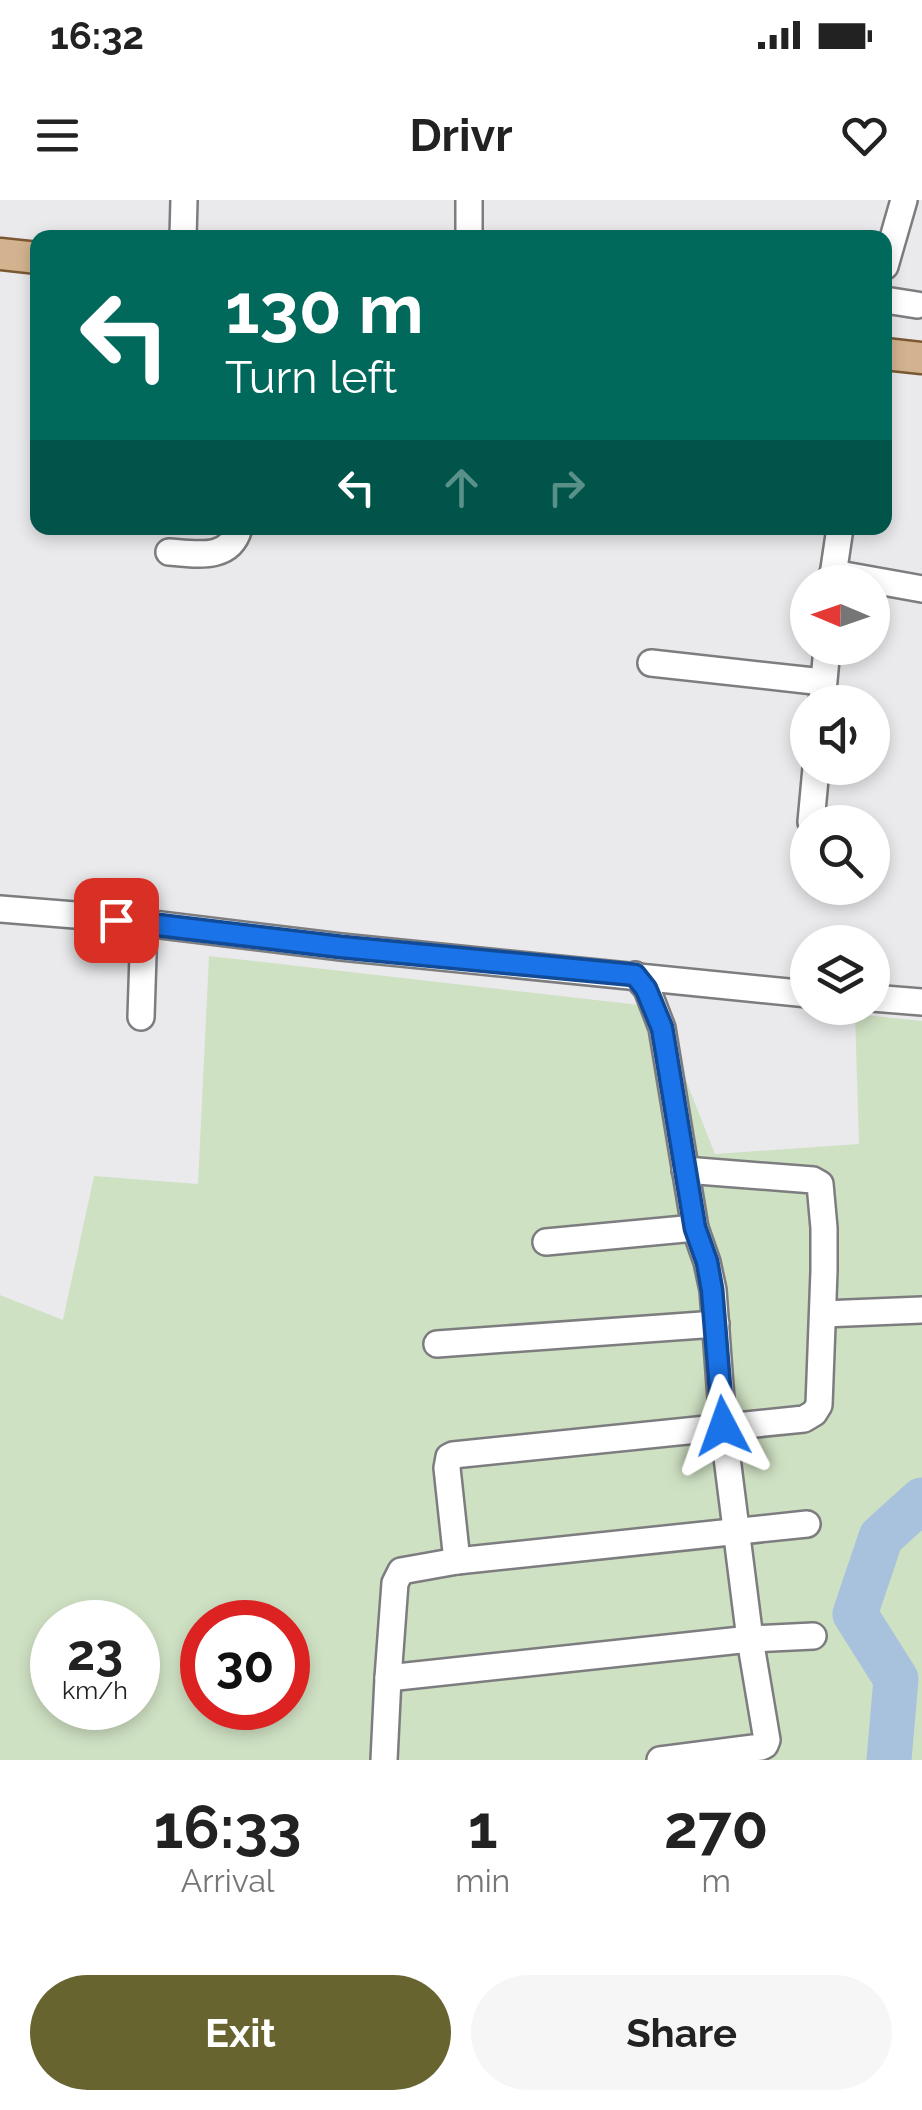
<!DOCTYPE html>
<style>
body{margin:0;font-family:Raleway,sans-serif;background:#f6f6f6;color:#222;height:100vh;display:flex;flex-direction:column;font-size:38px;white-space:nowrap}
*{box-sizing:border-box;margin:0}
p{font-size:32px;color:#767676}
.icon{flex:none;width:55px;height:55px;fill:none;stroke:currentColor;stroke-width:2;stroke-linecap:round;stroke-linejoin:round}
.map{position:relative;height:1560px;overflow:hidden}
.panel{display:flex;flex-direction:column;background:#fff;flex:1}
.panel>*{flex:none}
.guide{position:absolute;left:30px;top:30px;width:862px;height:305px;border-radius:20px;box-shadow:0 5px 15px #0003;background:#00695c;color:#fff;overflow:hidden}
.needle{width:65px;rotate:272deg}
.controls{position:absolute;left:790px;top:365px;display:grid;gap:20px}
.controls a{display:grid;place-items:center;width:100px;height:100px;border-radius:50%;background:#fff;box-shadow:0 5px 15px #0003;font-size:50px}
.speed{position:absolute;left:30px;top:1400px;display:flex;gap:20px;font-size:50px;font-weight:700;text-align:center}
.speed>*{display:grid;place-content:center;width:130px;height:130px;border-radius:50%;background:#fff;box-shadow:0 5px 15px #0003;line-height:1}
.speed small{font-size:25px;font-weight:400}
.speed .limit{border:15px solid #d22;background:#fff;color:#111}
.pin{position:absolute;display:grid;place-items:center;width:85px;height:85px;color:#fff;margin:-42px;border-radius:20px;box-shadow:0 5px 15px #0006}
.me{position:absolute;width:110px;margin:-55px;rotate:356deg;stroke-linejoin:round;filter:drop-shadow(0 0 8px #0008)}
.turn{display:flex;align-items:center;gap:35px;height:210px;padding:0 30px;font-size:45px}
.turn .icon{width:130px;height:130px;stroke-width:2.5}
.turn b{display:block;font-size:70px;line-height:85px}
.lanes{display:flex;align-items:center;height:95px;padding:0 30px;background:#0003;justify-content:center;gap:50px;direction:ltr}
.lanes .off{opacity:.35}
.eta{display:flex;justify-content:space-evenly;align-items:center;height:170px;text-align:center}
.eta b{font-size:60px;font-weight:700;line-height:70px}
.primary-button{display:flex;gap:20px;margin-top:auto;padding:20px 30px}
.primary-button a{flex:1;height:115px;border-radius:60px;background:#676430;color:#fff;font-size:40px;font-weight:700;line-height:115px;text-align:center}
.primary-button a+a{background:#f6f6f6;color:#222}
.status{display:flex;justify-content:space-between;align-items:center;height:70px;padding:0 50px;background:#fff;direction:ltr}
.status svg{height:28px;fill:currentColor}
header{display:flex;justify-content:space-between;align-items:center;height:130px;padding:0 30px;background:#fff;font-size:45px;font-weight:700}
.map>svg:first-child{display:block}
</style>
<div class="status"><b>16:32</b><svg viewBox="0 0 49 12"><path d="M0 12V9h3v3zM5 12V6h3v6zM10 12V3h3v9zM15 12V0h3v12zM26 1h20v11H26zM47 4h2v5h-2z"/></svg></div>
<header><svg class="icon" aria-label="menu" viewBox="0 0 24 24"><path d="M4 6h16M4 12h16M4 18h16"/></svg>Drivr<svg class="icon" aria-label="heart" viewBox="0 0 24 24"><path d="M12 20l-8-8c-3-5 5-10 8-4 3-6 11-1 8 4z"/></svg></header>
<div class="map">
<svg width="922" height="1560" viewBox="0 0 922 1560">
<rect width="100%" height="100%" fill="#eaeaed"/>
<path fill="#cfe1c3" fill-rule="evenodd" d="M209 756 657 807 715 954 859 944 855 814 922 821V1560H0V1095L63 1120 94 976 198 984ZM52 1422H138V1508H52ZM202 1422H288V1508H202Z"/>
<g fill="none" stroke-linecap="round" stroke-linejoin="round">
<polyline stroke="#a8c2de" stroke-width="45" points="889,1560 896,1479 855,1414 881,1337 922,1300"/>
<g stroke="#7d7d80" stroke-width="30">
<g id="minor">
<polyline points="469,0 469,38"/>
<polyline points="183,38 184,0"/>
<polyline points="885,66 904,0"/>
<polyline points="885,100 917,105"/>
<path d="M169 352C197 354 230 361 239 328"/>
<polyline points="833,373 922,389"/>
<polyline points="832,382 840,328"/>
<polyline points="651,463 823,482"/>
<polyline points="822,502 827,448"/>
<polyline points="811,622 816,568"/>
<polyline points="807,664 808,656"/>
<polyline points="0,709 87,716 341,747 808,794"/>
<polyline points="635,775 647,789 662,828 695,1028 707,1062 713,1090 723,1226 750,1439 767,1540 765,1545 761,1547 660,1560"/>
<polyline points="872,798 922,802"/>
<polyline points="141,817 144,724"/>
<polyline points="546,1042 695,1028"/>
<polyline points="823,1114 922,1110"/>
<polyline points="437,1144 716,1124"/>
<polyline points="807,1324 457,1361 401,1371 395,1383 388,1478 750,1439 813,1436"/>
<polyline points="457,1361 447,1268 449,1257 453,1255 804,1219 814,1213 819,1205 824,1071 824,1028 820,984 813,980 685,970"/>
<polyline points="384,1560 388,1478"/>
</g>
</g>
<g stroke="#7b5832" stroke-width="35">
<g id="major">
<polyline points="0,54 38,58"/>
<polyline points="885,154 922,158"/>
</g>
</g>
<use href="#minor" stroke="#fff" stroke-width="25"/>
<use href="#major" stroke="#d3b38f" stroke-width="30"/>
</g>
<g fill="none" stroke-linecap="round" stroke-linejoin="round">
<g stroke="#114b97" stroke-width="25">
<polyline id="route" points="116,720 341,747 635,775 646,789 662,828 695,1028 707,1062 712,1090 723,1226"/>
</g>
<use href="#route" stroke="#1a73e8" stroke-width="18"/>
</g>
</svg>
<div class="controls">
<a><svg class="needle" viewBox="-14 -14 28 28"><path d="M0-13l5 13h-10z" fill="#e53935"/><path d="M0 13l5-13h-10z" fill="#767676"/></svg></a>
<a><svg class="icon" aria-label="sound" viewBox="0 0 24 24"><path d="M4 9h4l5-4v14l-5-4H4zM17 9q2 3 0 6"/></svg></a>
<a><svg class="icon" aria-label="search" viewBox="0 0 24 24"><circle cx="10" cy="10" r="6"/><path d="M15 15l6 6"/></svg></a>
<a><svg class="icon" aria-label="layers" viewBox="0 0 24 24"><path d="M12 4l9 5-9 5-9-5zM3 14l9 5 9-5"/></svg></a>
</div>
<div class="speed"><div>23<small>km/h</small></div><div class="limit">30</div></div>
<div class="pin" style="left:116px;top:720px;background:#d93025"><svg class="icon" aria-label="arrive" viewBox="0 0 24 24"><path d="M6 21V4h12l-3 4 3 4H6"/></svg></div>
<svg class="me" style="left:723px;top:1226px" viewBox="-20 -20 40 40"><path d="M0-17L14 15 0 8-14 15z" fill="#1a73e8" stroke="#fff" stroke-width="4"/></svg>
<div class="guide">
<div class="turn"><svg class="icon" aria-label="left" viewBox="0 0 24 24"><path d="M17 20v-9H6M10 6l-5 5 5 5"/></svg><div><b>130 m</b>Turn left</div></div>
<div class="lanes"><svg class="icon" aria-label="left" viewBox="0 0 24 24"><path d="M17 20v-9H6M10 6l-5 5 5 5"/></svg><svg class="icon off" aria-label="ahead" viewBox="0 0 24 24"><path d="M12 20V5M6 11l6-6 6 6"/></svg><svg class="icon off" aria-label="right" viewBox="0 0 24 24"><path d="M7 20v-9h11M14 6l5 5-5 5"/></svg></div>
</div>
</div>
<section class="panel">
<div class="eta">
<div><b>16:33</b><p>Arrival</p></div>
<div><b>1</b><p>min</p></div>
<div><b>270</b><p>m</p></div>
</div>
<div class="primary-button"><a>Exit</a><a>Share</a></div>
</section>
